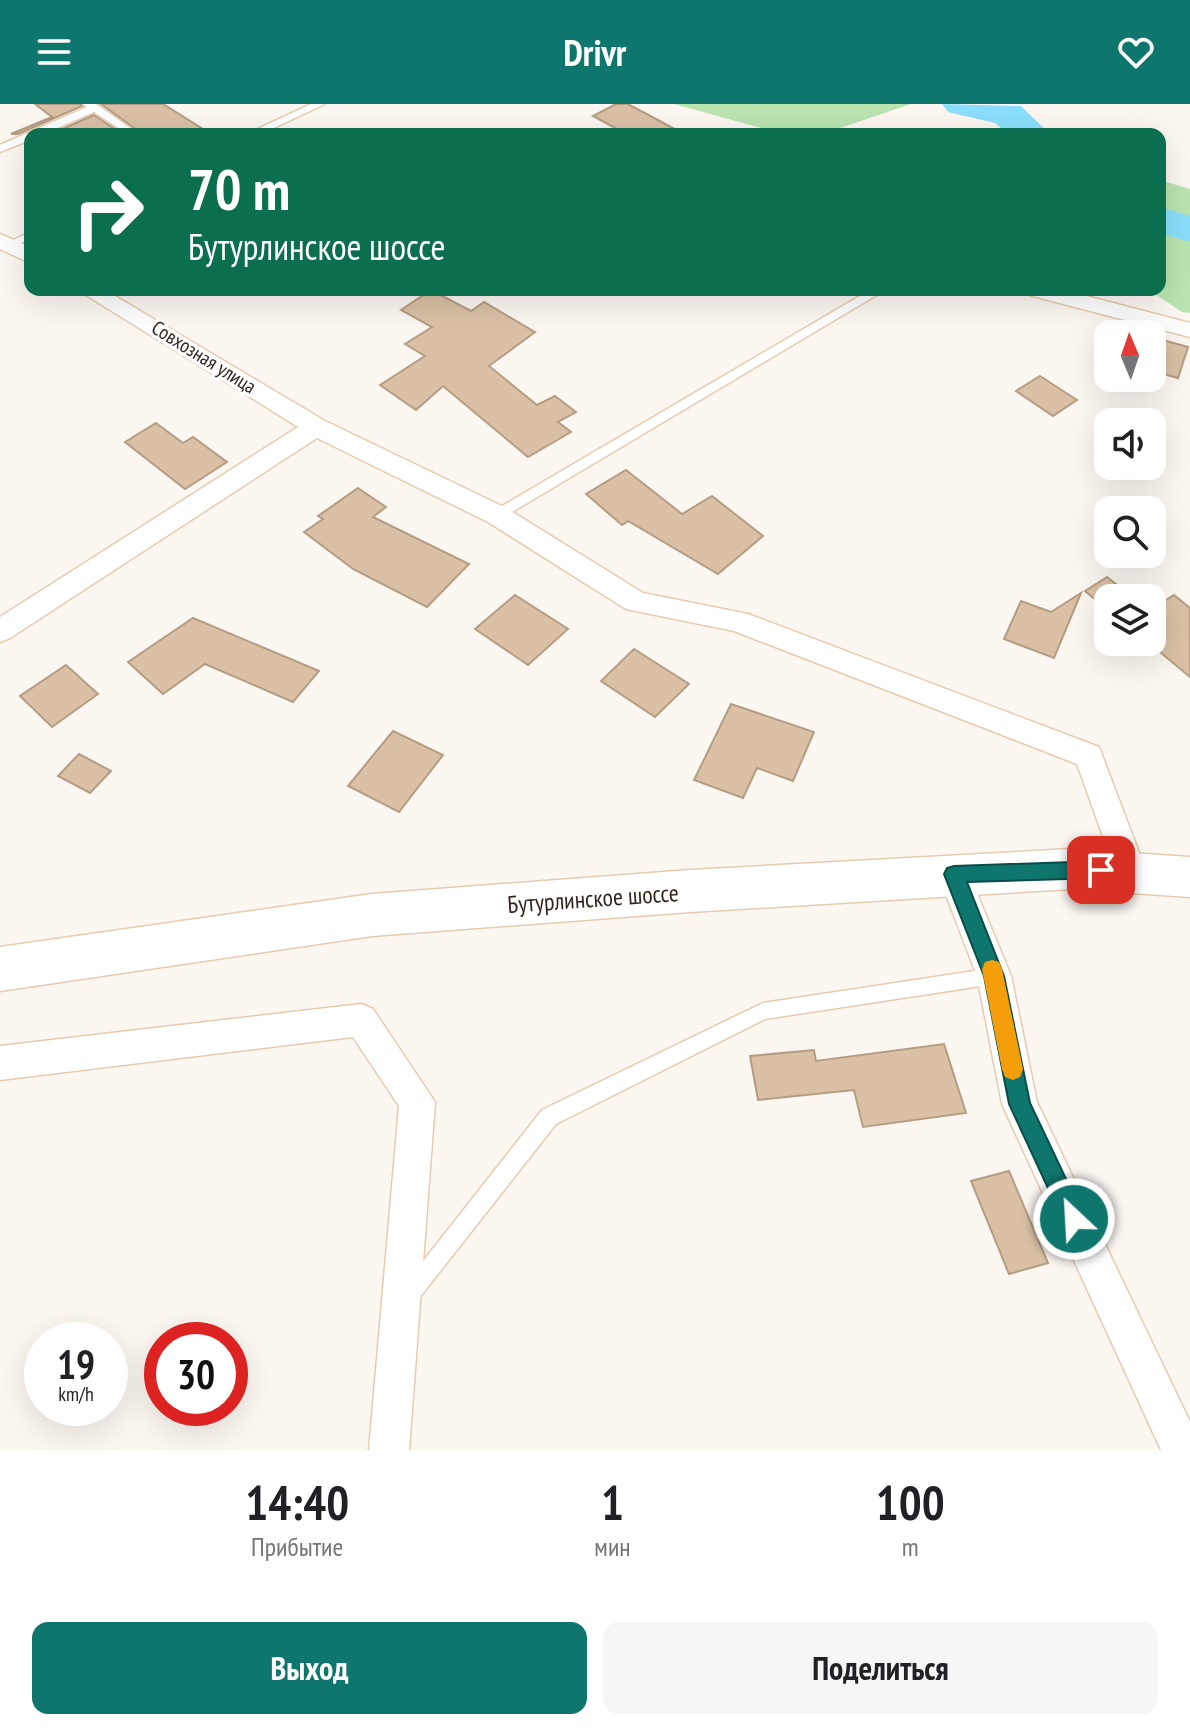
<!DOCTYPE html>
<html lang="ru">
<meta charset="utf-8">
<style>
body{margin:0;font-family:"PT Sans Narrow",sans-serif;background:#f6f6f6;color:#202124;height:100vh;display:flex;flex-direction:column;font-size:30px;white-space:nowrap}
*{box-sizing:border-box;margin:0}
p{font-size:26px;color:#757577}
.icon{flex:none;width:44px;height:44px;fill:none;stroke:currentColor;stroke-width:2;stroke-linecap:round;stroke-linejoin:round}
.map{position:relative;height:1346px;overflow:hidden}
.panel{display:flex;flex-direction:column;background:#fff;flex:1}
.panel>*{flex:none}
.guide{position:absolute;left:24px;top:24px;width:1142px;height:168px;border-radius:16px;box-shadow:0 8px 32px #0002;background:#0b6e4f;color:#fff;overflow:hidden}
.needle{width:52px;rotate:358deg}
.fabs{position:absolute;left:1094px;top:216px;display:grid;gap:16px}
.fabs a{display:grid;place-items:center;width:72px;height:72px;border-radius:16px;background:#fff;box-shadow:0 8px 32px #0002;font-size:40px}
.speed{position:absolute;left:24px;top:1218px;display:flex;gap:16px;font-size:40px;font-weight:700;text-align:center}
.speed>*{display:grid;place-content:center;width:104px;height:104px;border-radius:50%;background:#fff;box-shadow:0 8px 32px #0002;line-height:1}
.speed small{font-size:20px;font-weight:400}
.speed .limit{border:12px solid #d22;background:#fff;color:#111}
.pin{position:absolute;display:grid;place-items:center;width:68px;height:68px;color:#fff;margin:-34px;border-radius:16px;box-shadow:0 4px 12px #0006}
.me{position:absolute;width:88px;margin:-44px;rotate:335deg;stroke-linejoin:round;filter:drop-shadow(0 0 6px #0008)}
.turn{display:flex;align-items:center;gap:28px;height:168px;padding:0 32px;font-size:36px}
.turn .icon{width:104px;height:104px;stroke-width:2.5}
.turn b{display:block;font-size:56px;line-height:68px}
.eta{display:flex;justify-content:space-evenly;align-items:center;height:136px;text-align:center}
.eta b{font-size:48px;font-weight:700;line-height:56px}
.cta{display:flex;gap:16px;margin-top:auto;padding:16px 32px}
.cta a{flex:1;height:92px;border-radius:16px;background:#0f766e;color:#fff;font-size:32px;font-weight:700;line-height:92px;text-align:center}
.cta a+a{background:#f6f6f6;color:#202124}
header{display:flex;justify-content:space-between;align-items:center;height:104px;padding:0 32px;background:#0f766e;color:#fff;font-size:36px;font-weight:700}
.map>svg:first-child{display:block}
</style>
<header><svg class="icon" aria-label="menu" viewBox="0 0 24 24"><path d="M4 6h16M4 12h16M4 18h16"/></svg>Drivr<svg class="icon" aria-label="heart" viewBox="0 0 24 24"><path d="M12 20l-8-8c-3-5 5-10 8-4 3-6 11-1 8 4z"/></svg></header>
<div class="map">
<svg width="1190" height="1346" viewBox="0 0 1190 1346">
<rect width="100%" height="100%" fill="#fdf7f2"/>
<g fill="#bbe4b1">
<polygon points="674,0 911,0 822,30 783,30"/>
<polygon points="1160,76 1190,85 1190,209 1182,208 1149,186 1160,186"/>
</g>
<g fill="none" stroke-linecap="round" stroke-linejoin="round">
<g fill="#8bdffc" fill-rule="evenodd">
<polygon points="942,0 1021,2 1050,30 1008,30 995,19 948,8"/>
<polygon points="1160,103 1190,112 1190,138 1160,129"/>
</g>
</g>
<g fill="#dac1a6" stroke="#b59d83" stroke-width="2">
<polygon points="35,0 81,0 82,2 18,30 11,30 52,13"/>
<polygon points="101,0 163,0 211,30 142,30"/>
<polygon points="616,0 628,0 684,30 626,30 593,12"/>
<polygon points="94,11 122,30 51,30"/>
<polygon points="431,186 471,207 484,198 535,228 489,262 537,301 555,292 576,308 558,318 571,328 528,353 443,282 416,306 380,281 425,252 405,240 432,223 401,206"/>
<polygon points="1152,233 1188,243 1178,274 1152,267"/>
<polygon points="1040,272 1060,285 1077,296 1053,312 1016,287"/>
<polygon points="156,319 183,339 193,333 227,358 185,385 125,338"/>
<polygon points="626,366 682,410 712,392 763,432 718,470 628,417 622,421 586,390"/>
<polygon points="358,384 386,403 373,413 469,460 427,503 353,465 304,428 323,415 318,412"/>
<polygon points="1107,473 1134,494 1108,494 1108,506 1085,487"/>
<polygon points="1081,489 1054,554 1004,535 1021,497 1051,508"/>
<polygon points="515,491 568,525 528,561 475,525"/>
<polygon points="1174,491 1190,504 1190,573 1148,538 1152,538 1152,505"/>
<polygon points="193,514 319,567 293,598 205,560 163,590 128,558"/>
<polygon points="634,545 689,580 655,613 601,577"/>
<polygon points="66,561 98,590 52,623 20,592"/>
<polygon points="731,600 814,628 793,677 757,664 743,694 694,676"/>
<polygon points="393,627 443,651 399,708 348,682"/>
<polygon points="79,650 111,667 90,689 58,672"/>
<polygon points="944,940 966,1009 863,1023 854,986 758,996 750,952 814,946 816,957"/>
<polygon points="1009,1067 1048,1159 1009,1170 971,1077"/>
</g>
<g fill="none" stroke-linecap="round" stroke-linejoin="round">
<g stroke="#e5ccb0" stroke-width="3">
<g id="service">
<polygon points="84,0 96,0 139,30 127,30 94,8 44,30 30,30 30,36 0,48 0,41 87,3"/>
<polygon points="311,0 325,0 261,30 247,30"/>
<polygon points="30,128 30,135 9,144 3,141"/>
<polygon points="870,186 885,186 502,414 492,414 490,411 492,408"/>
<polygon points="994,864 1000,866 1003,872 1000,878 994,880 765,915 556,1020 416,1198 409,1201 402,1198 399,1191 402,1184 542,1006 763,899"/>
</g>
</g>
<g stroke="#e5ccb0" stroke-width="3">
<g id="minor">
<polygon points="0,130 30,143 30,159 0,145"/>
<polygon points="78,186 105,186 325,317 506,404 643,489 748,510 1099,643 1146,767 1141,777 1130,781 1119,777 1077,660 734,527 626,505 488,418 317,334 10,534 0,538 0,513 298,323"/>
<polygon points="1026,186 1063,186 1190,219 1190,233 1029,191"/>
<polygon points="954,756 965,760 1011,872 1037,998 1190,1318 1190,1346 1161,1346 1002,1000 977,872 938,770 943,760"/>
<polygon points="361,900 373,905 435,998 409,1346 369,1346 399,1002 353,933 0,976 0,942"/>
</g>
</g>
<g stroke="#e5ccb0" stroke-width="3">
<polygon id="secondary" points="1072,745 1190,753 1190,793 1072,785 690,808 372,832 0,887 0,843 372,790 690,766"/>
</g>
<use href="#service" fill="#fff" fill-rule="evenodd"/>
<use href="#minor" fill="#fff" fill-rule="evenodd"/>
<use href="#secondary" fill="#fff" fill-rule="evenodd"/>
</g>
<polygon fill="#0f766e" stroke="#0a4d48" stroke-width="2" points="1101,757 1108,760 1110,766 1108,771 1101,774 967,778 1004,872 1030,999 1085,1115 1082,1123 1074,1127 1066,1123 1009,1000 984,872 944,770 947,764 954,762"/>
<polygon fill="#f59e0b" points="992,856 999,858 1002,865 1023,965 1020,973 1013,976 1005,973 1002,965 982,865 985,858"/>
<g text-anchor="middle" stroke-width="7" stroke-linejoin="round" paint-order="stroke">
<g font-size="20" fill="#2f251b" stroke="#fff">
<text transform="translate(204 253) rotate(32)" y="7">Совхозная улица</text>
</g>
<g font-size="24" fill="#2f251b" stroke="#fff">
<text transform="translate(593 795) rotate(-4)" y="8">Бутурлинское шоссе</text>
</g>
</g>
</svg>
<div class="fabs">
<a><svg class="needle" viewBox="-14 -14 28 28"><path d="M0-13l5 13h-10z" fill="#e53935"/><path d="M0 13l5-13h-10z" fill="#757577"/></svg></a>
<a><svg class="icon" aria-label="sound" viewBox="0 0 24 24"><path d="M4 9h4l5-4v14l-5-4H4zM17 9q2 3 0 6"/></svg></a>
<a><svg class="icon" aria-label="search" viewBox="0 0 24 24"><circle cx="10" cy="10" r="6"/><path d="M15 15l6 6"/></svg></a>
<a><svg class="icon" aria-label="layers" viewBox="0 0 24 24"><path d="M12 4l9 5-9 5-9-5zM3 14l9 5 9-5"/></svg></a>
</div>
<div class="speed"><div>19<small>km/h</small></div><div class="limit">30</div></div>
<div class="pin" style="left:1101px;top:766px;background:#d93025"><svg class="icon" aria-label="arrive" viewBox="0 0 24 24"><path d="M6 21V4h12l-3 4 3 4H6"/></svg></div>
<svg class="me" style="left:1074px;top:1115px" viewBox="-20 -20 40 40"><circle r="17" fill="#0f766e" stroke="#fff" stroke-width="3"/><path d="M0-11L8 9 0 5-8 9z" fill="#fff"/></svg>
<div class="guide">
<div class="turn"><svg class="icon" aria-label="right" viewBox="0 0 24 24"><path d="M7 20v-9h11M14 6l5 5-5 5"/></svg><div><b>70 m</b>Бутурлинское шоссе</div></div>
</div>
</div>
<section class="panel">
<div class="eta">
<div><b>14:40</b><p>Прибытие</p></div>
<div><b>1</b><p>мин</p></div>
<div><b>100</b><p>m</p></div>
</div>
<div class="cta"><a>Выход</a><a>Поделиться</a></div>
</section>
